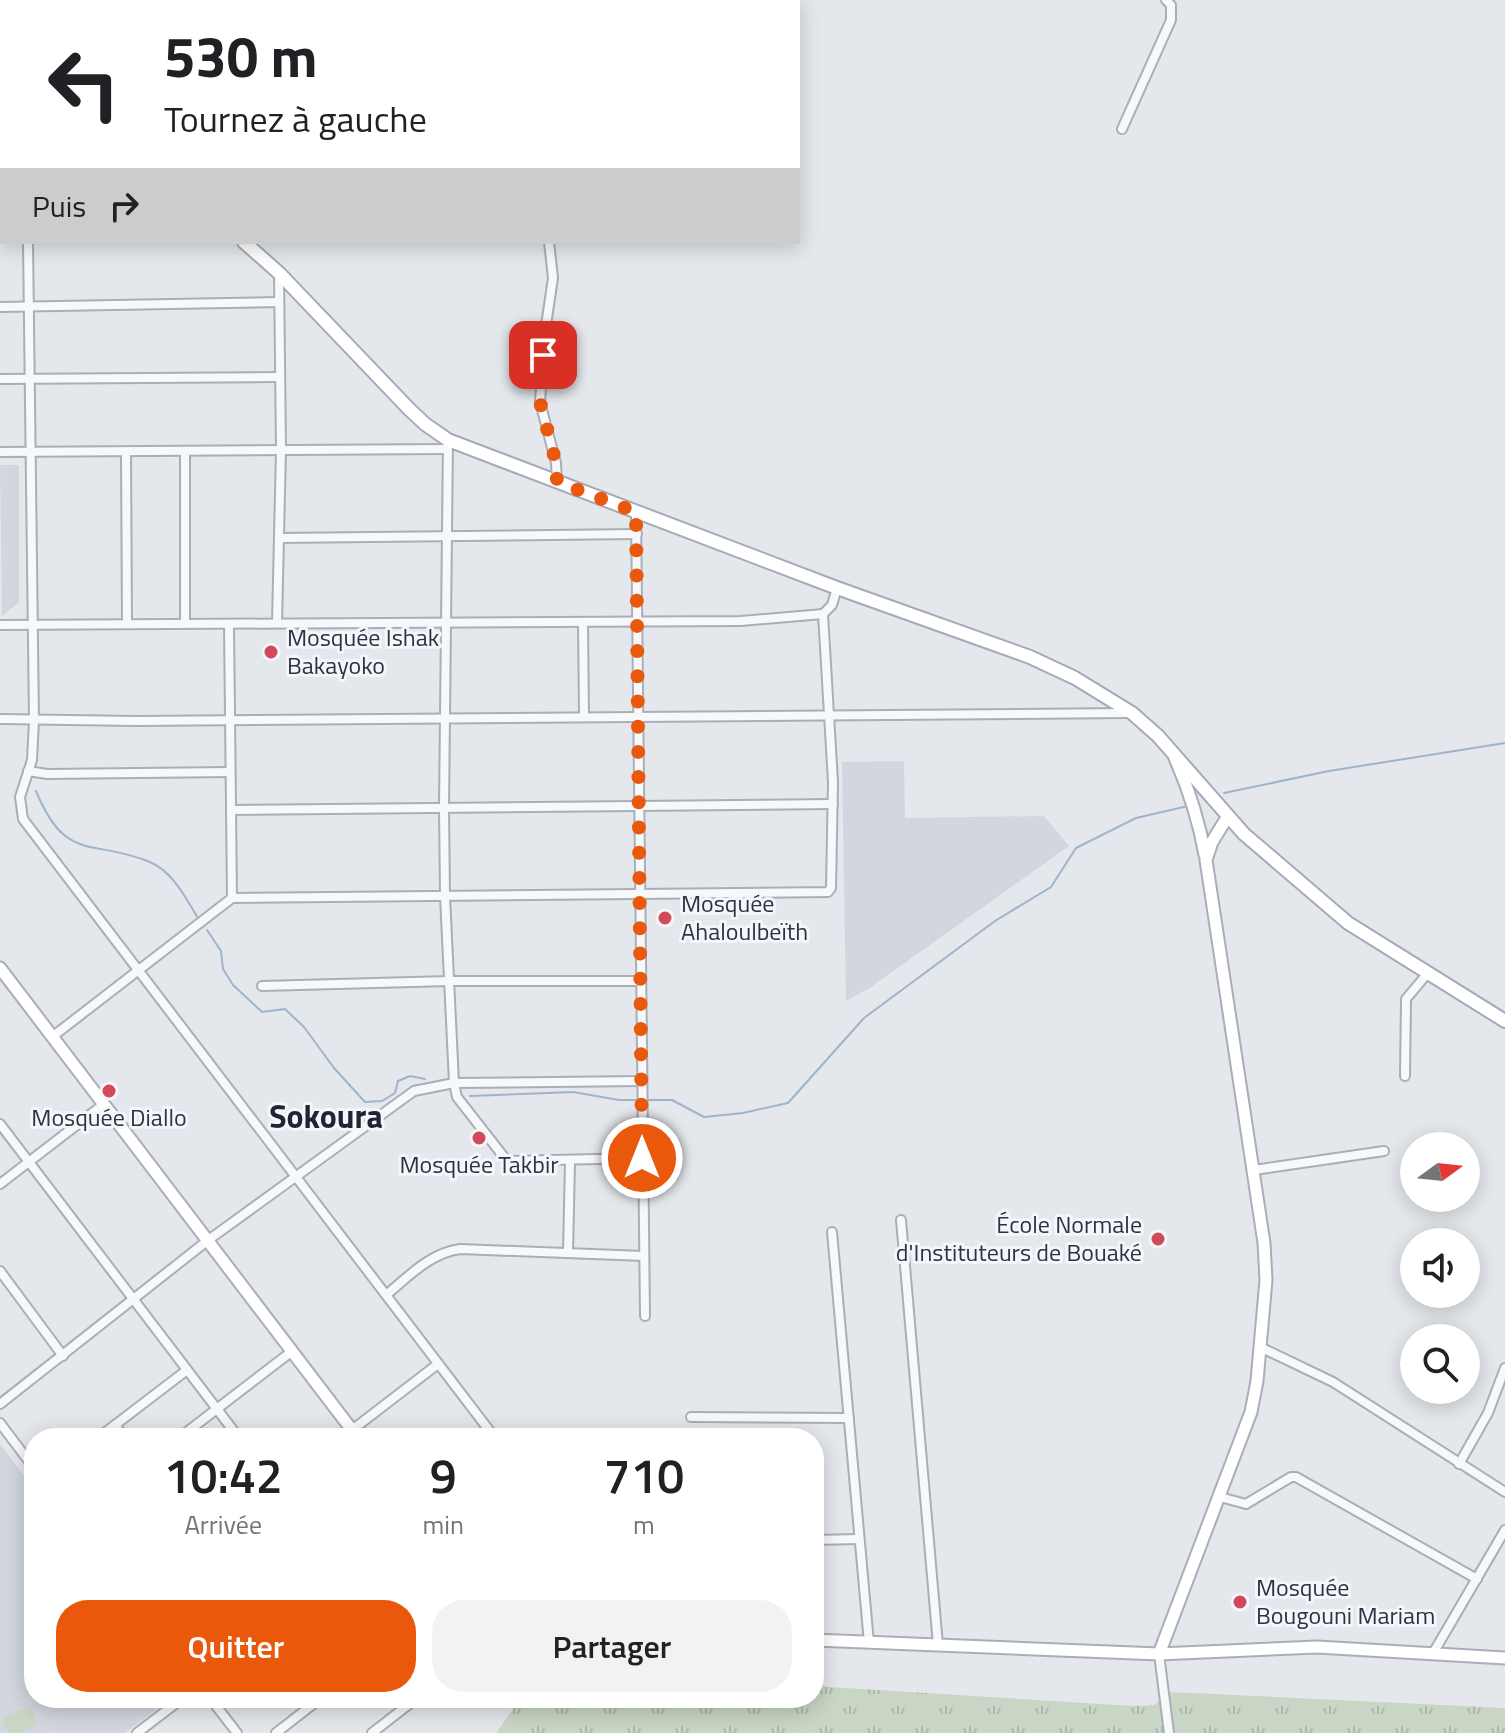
<!DOCTYPE html>
<html lang="fr">
<meta charset="utf-8">
<style>
body{margin:0;font-family:"Titillium Web",sans-serif;background:#f2f2f2;color:#202124;height:100vh;display:flex;flex-direction:column;font-size:30px;white-space:nowrap}
*{box-sizing:border-box;margin:0}
p{font-size:26px;color:#757577}
.icon{flex:none;width:44px;height:44px;fill:none;stroke:currentColor;stroke-width:2;stroke-linecap:round;stroke-linejoin:round}
.map{position:relative;flex:1;overflow:hidden}
.drawer{position:absolute;left:24px;top:1428px;width:800px;height:280px;display:flex;flex-direction:column;background:#fff;border-radius:32px;box-shadow:0 4px 20px #0003}
.drawer>*{flex:none}
.top-card{position:absolute;left:0px;top:0px;width:800px;height:244px;box-shadow:0 4px 20px #0003;background:#fff;color:#202124;overflow:hidden}
.needle{width:52px;rotate:75deg}
.tools{position:absolute;left:1400px;top:1132px;display:grid;gap:16px}
.tools a{display:grid;place-items:center;width:80px;height:80px;border-radius:50%;background:#fff;box-shadow:0 4px 20px #0003;font-size:40px}
.pin{position:absolute;display:grid;place-items:center;width:68px;height:68px;color:#fff;margin:-34px;border-radius:16px;box-shadow:0 4px 12px #0006}
.me{position:absolute;width:88px;margin:-44px;rotate:0deg;stroke-linejoin:round;filter:drop-shadow(0 0 6px #0008)}
.turn{display:flex;align-items:center;gap:28px;height:168px;padding:0 32px;font-size:36px}
.turn .icon{width:104px;height:104px;stroke-width:2.5}
.turn b{display:block;font-size:56px;line-height:68px}
.then{display:flex;align-items:center;height:76px;padding:0 32px;background:#0003;gap:16px;font-size:30px}
.eta{display:flex;justify-content:space-evenly;align-items:center;height:136px;text-align:center}
.eta b{font-size:48px;font-weight:600;line-height:56px}
.button{display:flex;gap:16px;margin-top:auto;padding:16px 32px}
.button a{flex:1;height:92px;border-radius:32px;background:#ea580c;color:#fff;font-size:32px;font-weight:600;line-height:92px;text-align:center}
.button a+a{background:#f2f2f2;color:#202124}
.map>svg:first-child{display:block}
</style>
<div class="map">
<svg width="1505" height="1733" viewBox="0 0 1505 1733">
<defs>
<pattern id="grass-tufts" width="24" height="20" patternUnits="userSpaceOnUse" patternTransform="scale(2)"><rect width="24" height="20" fill="#c9d6c5"/><path d="M3 7l-1-3M5 7V3M7 7l1-3M15 17l-1-3M17 17v-4M19 17l1-3" fill="none" stroke="#adb8ab"/></pattern>
</defs>
<rect width="100%" height="100%" fill="#e4e7ec"/>
<g fill="#d2d6de">
<polygon points="0,465 19,465 19,602 2,616"/>
<polygon points="904,761 905,818 1044,816 1069,846 868,989 846,1001 842,762"/>
<polygon points="0,1444 34,1489 34,1698 171,1698 125,1733 0,1733"/>
</g>
<polygon fill="url(#grass-tufts)" points="814,1686 1133,1706 1154,1705 1170,1692 1505,1708 1505,1733 496,1733 521,1698 814,1698"/>
<g fill="#c9d6c5">
<polygon points="595,0 727,0 594,2"/>
<polygon points="30,1706 38,1724 18,1733 9,1733 2,1718"/>
</g>
<g fill="none" stroke-linecap="round" stroke-linejoin="round">
<g stroke="#9fb4cc" stroke-width="2">
<path d="M36 791C66 864 92 838 150 862 173 872 185 897 198 918"/>
<polyline points="1224,793 1329,771 1505,743"/>
<polyline points="207,930 221,951 223,969 233,985 262,1012 285,1009 304,1027 334,1068 365,1102 382,1101 395,1093 398,1081 410,1076 425,1079"/>
<polyline points="470,1096 573,1092 619,1100 640,1100"/>
<polyline points="646,1100 672,1100 704,1117 743,1113 788,1103 864,1018 995,921 1051,887 1076,848 1136,818 1188,806"/>
</g>
<g stroke="#a9aeb7" stroke-width="12">
<g id="street">
<polyline points="38,2 39,0"/>
<polyline points="153,2 153,0"/>
<polyline points="586,2 587,0"/>
<polyline points="1122,129 1171,20 1171,5 1166,0"/>
<polyline points="0,132 2,132"/>
<polyline points="28,242 34,721 32,760 20,797 23,819 495,1438"/>
<polyline points="549,242 553,278 545,332 540,402 556,463 557,482"/>
<polyline points="0,307 279,302"/>
<polyline points="0,379 280,377"/>
<polyline points="448,440 444,808 445,896 454,1083 457,1097 507,1161 642,1158"/>
<polyline points="0,452 447,449"/>
<polyline points="126,453 127,623"/>
<polyline points="636,512 645,1316"/>
<polyline points="279,538 637,534"/>
<polyline points="583,622 584,717"/>
<polyline points="185,623 185,453"/>
<polyline points="277,623 281,450 279,274"/>
<polyline points="229,624 232,898"/>
<polyline points="0,625 741,621 823,614 832,605 837,588"/>
<polyline points="0,719 137,721 1131,713"/>
<polyline points="28,771 47,774 230,772"/>
<polyline points="231,810 833,804"/>
<polyline points="262,986 450,981 641,981"/>
<polyline points="52,1037 232,898 828,892 831,888 833,782 823,614"/>
<polyline points="1405,1076 1406,999 1427,974"/>
<polyline points="0,1124 239,1438"/>
<polyline points="1254,1170 1384,1151"/>
<polyline points="0,1184 104,1104"/>
<polyline points="901,1220 938,1645"/>
<polyline points="832,1232 869,1643"/>
<polyline points="568,1252 570,1161"/>
<polyline points="0,1271 63,1356"/>
<path d="M386 1295C408 1277 430 1253 460 1249L644 1256"/>
<polyline points="1260,1347 1333,1382 1505,1492"/>
<polyline points="0,1404 207,1241 414,1091 454,1083 642,1081"/>
<polyline points="691,1417 849,1418"/>
<polyline points="0,1423 34,1468"/>
<polyline points="115,1425 125,1438"/>
<polyline points="352,1430 438,1364"/>
<polyline points="98,1438 187,1370"/>
<polyline points="179,1438 291,1352"/>
<polyline points="1459,1464 1488,1413 1505,1368"/>
<polyline points="1220,1497 1246,1504 1291,1477 1296,1477 1477,1579"/>
<polyline points="814,1540 859,1539"/>
<polyline points="1159,1654 1169,1733"/>
<polyline points="1432,1655 1505,1530"/>
<polyline points="210,1698 237,1733"/>
<polyline points="137,1733 183,1698"/>
<polyline points="276,1733 321,1698"/>
<polyline points="372,1733 417,1698"/>
</g>
</g>
<g stroke="#a9aeb7" stroke-width="15">
<g id="secondary">
<polyline points="260,2 260,0"/>
<path d="M1175 758C1189 790 1199 821 1205 855"/>
<polyline points="0,968 358,1438"/>
<polyline points="814,1640 1159,1654 1317,1647 1505,1658"/>
<polyline points="1159,1654 1251,1412 1257,1381 1266,1280 1264,1243 1206,860 1212,842 1228,816"/>
</g>
</g>
<g stroke="#a3abb8" stroke-width="16">
<g id="primary">
<polyline points="0,203 2,203"/>
<polyline points="244,242 279,273 409,409 425,424 448,440 837,588 1030,657 1075,678 1132,713 1158,736 1244,834 1348,923 1505,1021"/>
</g>
</g>
<use href="#street" stroke="#f7f8fa" stroke-width="8"/>
<use href="#secondary" stroke="#fff" stroke-width="11"/>
<use href="#primary" stroke="#fff" stroke-width="12"/>
</g>
<g fill="none" stroke-linecap="round" stroke-linejoin="round">
<polyline stroke="#ea580c" stroke-width="14" stroke-dasharray="0 25.2" points="543,355 540,402 556,463 557,482 636,512 642,1158"/>
</g>
<g fill="#d1495b" stroke="#f4f6f9" stroke-width="3">
<circle cx="271" cy="652" r="8"/>
<circle cx="665" cy="918" r="8"/>
<circle cx="109" cy="1091" r="8"/>
<circle cx="479" cy="1138" r="8"/>
<circle cx="1158" cy="1239" r="8"/>
<circle cx="1240" cy="1602" r="8"/>
</g>
<g text-anchor="middle" stroke-width="6" stroke-linejoin="round" paint-order="stroke">
<g font-size="24" fill="#2b3445" stroke="#f4f6f9" text-anchor="start">
<text x="287" y="646">Mosquée Ishak<tspan x="287" dy="28">Bakayoko</tspan></text>
<text x="681" y="912">Mosquée<tspan x="681" dy="28">Ahaloulbeïth</tspan></text>
<text x="109" y="1126" text-anchor="middle">Mosquée Diallo</text>
<text x="479" y="1173" text-anchor="middle">Mosquée Takbir</text>
<text x="1142" y="1233" text-anchor="end">École Normale<tspan x="1142" dy="28">d'Instituteurs de Bouaké</tspan></text>
<text x="1256" y="1596">Mosquée<tspan x="1256" dy="28">Bougouni Mariam</tspan></text>
</g>
<g font-size="32" font-weight="bold" fill="#1d2536" stroke="#f4f6f9">
<text x="326" y="1128">Sokoura</text>
</g>
</g>
</svg>
<div class="tools">
<a><svg class="needle" viewBox="-14 -14 28 28"><path d="M0-13l5 13h-10z" fill="#e53935"/><path d="M0 13l5-13h-10z" fill="#757577"/></svg></a>
<a><svg class="icon" aria-label="sound" viewBox="0 0 24 24"><path d="M4 9h4l5-4v14l-5-4H4zM17 9q2 3 0 6"/></svg></a>
<a><svg class="icon" aria-label="search" viewBox="0 0 24 24"><circle cx="10" cy="10" r="6"/><path d="M15 15l6 6"/></svg></a>
</div>
<div class="pin" style="left:543px;top:355px;background:#d93025"><svg class="icon" aria-label="arrive" viewBox="0 0 24 24"><path d="M6 21V4h12l-3 4 3 4H6"/></svg></div>
<svg class="me" style="left:642px;top:1158px" viewBox="-20 -20 40 40"><circle r="17" fill="#ea580c" stroke="#fff" stroke-width="3"/><path d="M0-11L8 9 0 5-8 9z" fill="#fff"/></svg>
<div class="top-card">
<div class="turn"><svg class="icon" aria-label="left" viewBox="0 0 24 24"><path d="M17 20v-9H6M10 6l-5 5 5 5"/></svg><div><b>530 m</b>Tournez à gauche</div></div>
<div class="then">Puis<svg class="icon" aria-label="right" viewBox="0 0 24 24"><path d="M7 20v-9h11M14 6l5 5-5 5"/></svg></div>
</div>
<section class="drawer">
<div class="eta">
<div><b>10:42</b><p>Arrivée</p></div>
<div><b>9</b><p>min</p></div>
<div><b>710</b><p>m</p></div>
</div>
<div class="button"><a>Quitter</a><a>Partager</a></div>
</section>
</div>
